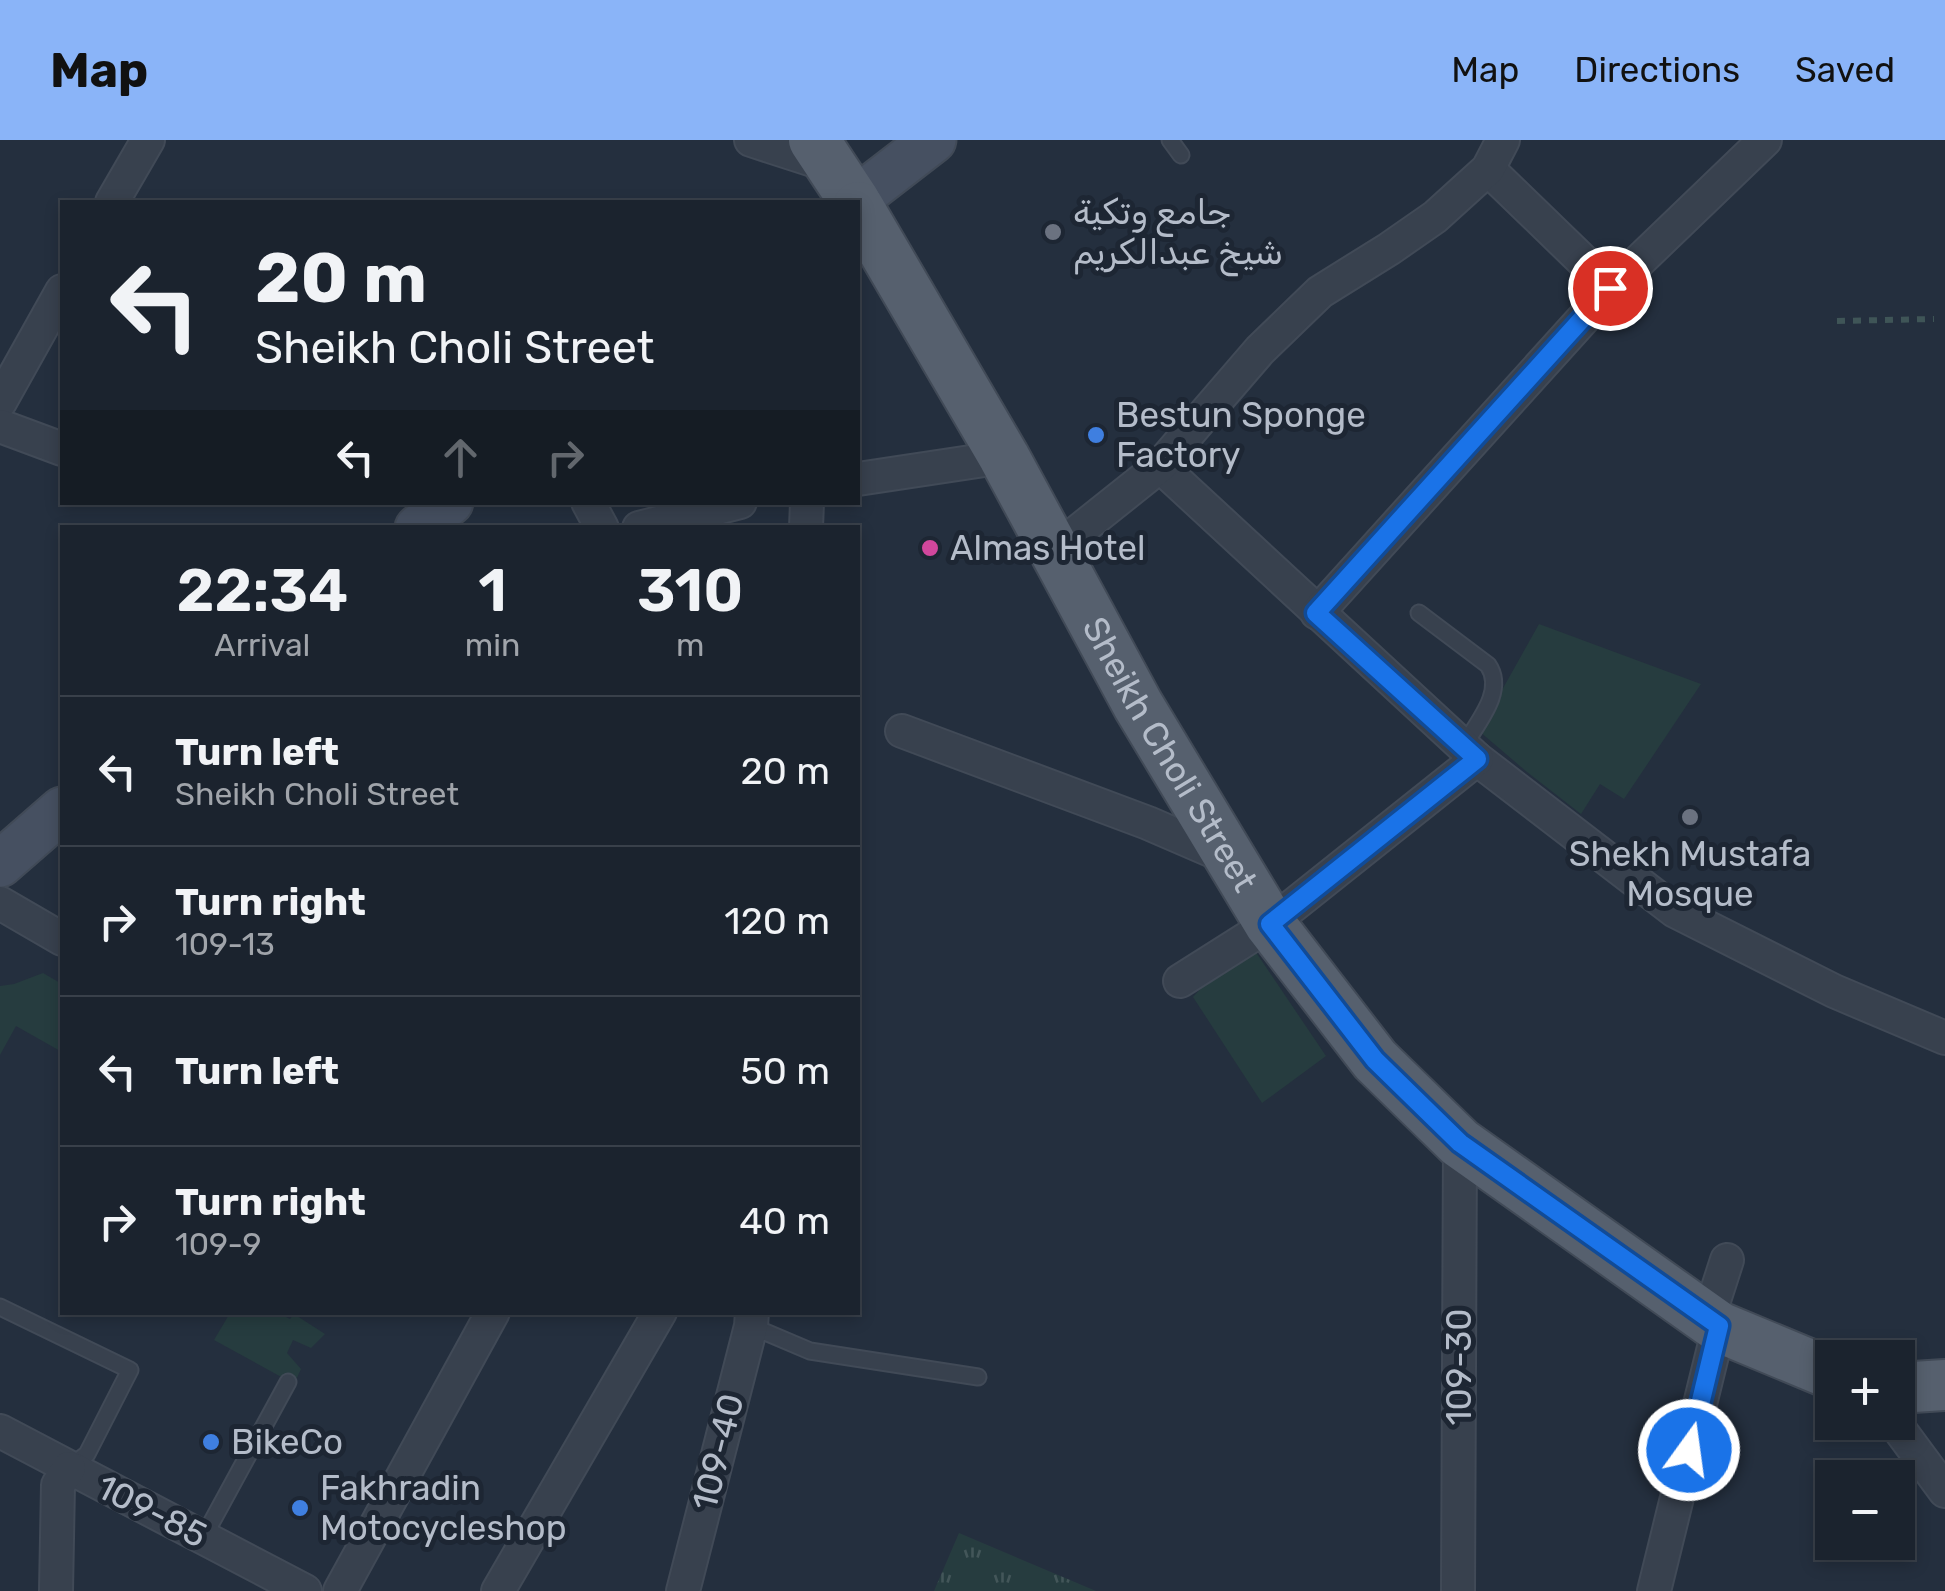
<!DOCTYPE html>
<meta charset="utf-8">
<style>
body{margin:0;font-family:Rubik,"Noto Sans Arabic",sans-serif;background:#282f3a;color:#f1f3f6;height:100vh;display:flex;flex-direction:column;font-size:38px;white-space:nowrap}
*{box-sizing:border-box;margin:0}
p{font-size:32px;color:#a0a4aa}
.icon{flex:none;width:55px;height:55px;fill:none;stroke:currentColor;stroke-width:2;stroke-linecap:round;stroke-linejoin:round}
.map{position:relative;flex:1;overflow:hidden}
.sheet{position:absolute;left:60px;top:385px;width:800px;height:790px;display:flex;flex-direction:column;background:#1b232e;border-radius:0px;box-shadow:0 5px 15px #0003,0 0 0 2px #39404a}
.sheet>*{flex:none}
.guide{position:absolute;left:60px;top:60px;width:800px;height:305px;border-radius:0px;box-shadow:0 5px 15px #0003,0 0 0 2px #39404a;background:#1b232e;color:#f1f3f6;overflow:hidden}
.fabs{position:absolute;left:1815px;top:1200px;display:grid;gap:20px}
.fabs a{display:grid;place-items:center;width:100px;height:100px;border-radius:0px;background:#1b232e;box-shadow:0 5px 15px #0003,0 0 0 2px #39404a;font-size:50px}
.pin{position:absolute;display:grid;place-items:center;width:85px;height:85px;color:#fff;margin:-42px;border:5px solid #fff;border-radius:50%;box-shadow:0 2px 10px #0007}
.me{position:absolute;width:110px;margin:-55px;rotate:14deg;stroke-linejoin:round;filter:drop-shadow(0 0 8px #0008)}
.turn{display:flex;align-items:center;gap:35px;height:210px;padding:0 30px;font-size:45px}
.turn .icon{width:130px;height:130px;stroke-width:2.5}
.turn b{display:block;font-size:70px;line-height:85px}
.lanes{display:flex;align-items:center;height:95px;padding:0 30px;background:#0003;justify-content:center;gap:50px;direction:ltr}
.lanes .off{opacity:.35}
.eta{display:flex;justify-content:space-evenly;align-items:center;height:170px;text-align:center}
.eta b{font-size:60px;font-weight:600;line-height:70px}
ul{padding:0;list-style:none}
li{display:flex;align-items:center;gap:30px;height:150px;padding:0 30px;border-top:2px solid #39404a}
li div{flex:1}
li b{display:block;font-size:38px}
li em{font-style:normal}
header{display:flex;align-items:center;gap:60px;box-sizing:border-box;height:140px;padding:0 50px;background:#8ab4f8;color:#111}
header strong{font-size:48px}
nav{display:flex;gap:55px;margin-inline-start:auto;font-size:35px}
.map>svg:first-child{display:block}
</style>
<header>
<strong>Map</strong>
<nav><a>Map</a><a>Directions</a><a>Saved</a></nav>
</header>
<div class="map">
<svg width="1945" height="1451" viewBox="0 0 1945 1451">
<defs>
<pattern id="grass-tufts" width="24" height="20" patternUnits="userSpaceOnUse" patternTransform="scale(2.5)"><rect width="24" height="20" fill="#263c3f"/><path d="M3 7l-1-3M5 7V3M7 7l1-3M15 17l-1-3M17 17v-4M19 17l1-3" fill="none" stroke="#435659"/></pattern>
</defs>
<rect width="100%" height="100%" fill="#242f3e"/>
<polygon fill="url(#grass-tufts)" points="959,1393 1096,1451 934,1451"/>
<g fill="#263c3f">
<polygon points="1539,484 1701,544 1624,659 1600,644 1581,674 1527,632 1479,591"/>
<polygon points="1247,799 1326,916 1262,963 1193,857"/>
<polygon points="43,833 62,844 62,912 16,886 0,915 0,846 14,844"/>
<polygon points="230,1173 278,1173 290,1179 294,1174 325,1194 311,1208 293,1200 287,1213 301,1229 294,1244 214,1200"/>
</g>
<g fill="none" stroke-linecap="round" stroke-linejoin="round">
<g stroke="#414a57" stroke-width="19">
<g id="service">
<polyline points="1170,0 1181,15"/>
<path d="M1419 473 1488 525C1506 551 1477 583 1463 607"/>
<polyline points="0,1167 130,1230 87,1314 69,1328"/>
<polyline points="751,1186 810,1211 978,1237"/>
<polyline points="203,1398 288,1242"/>
</g>
</g>
<g stroke="#414a57" stroke-width="36">
<g id="minor">
<polyline points="751,0 828,25"/>
<polyline points="1488,29 1611,148"/>
<polyline points="112,62 148,0"/>
<polyline points="0,262 62,151"/>
<polyline points="0,286 62,309"/>
<polyline points="1160,326 1477,619 1675,771 1834,851 1945,898"/>
<polyline points="858,339 1004,317"/>
<polyline points="588,362 602,388"/>
<polyline points="639,388 740,362"/>
<polyline points="806,388 807,362"/>
<polyline points="1056,409 1160,326 1260,210 1320,152 1389,109 1435,77 1488,29 1503,0"/>
<polyline points="1317,473 1611,148 1765,0"/>
<polyline points="902,591 1148,683 1229,718"/>
<polyline points="0,763 62,799"/>
<polyline points="1180,841 1270,784 1477,619"/>
<polyline points="1708,1179 1727,1120"/>
<polyline points="1894,1282 1945,1351"/>
<polyline points="0,1291 305,1451"/>
<polyline points="56,1451 58,1345 69,1328"/>
<polyline points="340,1451 493,1172"/>
<polyline points="498,1451 660,1172"/>
<polyline points="683,1451 751,1186 752,1172"/>
<polyline points="1458,1451 1460,1003"/>
<polyline points="1654,1451 1719,1187"/>
</g>
</g>
<g stroke="#414a57" stroke-width="49">
<g id="secondary">
<polyline points="854,61 933,0"/>
<polyline points="418,388 450,362"/>
<polyline points="0,724 62,670"/>
</g>
</g>
<g stroke="#414a57" stroke-width="54">
<g id="primary">
<polyline points="814,0 855,62"/>
<path id="s1" d="M858 67 1004 317 1138 565 1270 784 1375 920 1460 1003 1719 1187 1832 1234"/>
<polyline points="1898,1248 1945,1245"/>
</g>
</g>
<polyline stroke="#3f5557" stroke-width="6" stroke-dasharray="8 8" stroke-linecap="butt" points="1837,181 1934,179"/>
<use href="#service" stroke="#38414e" stroke-width="15"/>
<use href="#minor" stroke="#38414e" stroke-width="32"/>
<use href="#secondary" stroke="#465061" stroke-width="45"/>
<use href="#primary" stroke="#56606e" stroke-width="50"/>
</g>
<g fill="none" stroke-linecap="round" stroke-linejoin="round">
<g stroke="#114b97" stroke-width="25">
<polyline id="route" points="1610,148 1316,473 1477,619 1270,784 1375,920 1460,1003 1719,1186 1689,1310"/>
</g>
<use href="#route" stroke="#1a73e8" stroke-width="18"/>
</g>
<g fill="#6b7280" stroke="#1d2633" stroke-width="4">
<circle cx="1053" cy="92" r="10"/>
<circle cx="1690" cy="677" r="10"/>
</g>
<g fill="#3f7fe0" stroke="#1d2633" stroke-width="4">
<circle cx="1096" cy="295" r="10"/>
<circle cx="211" cy="1302" r="10"/>
<circle cx="300" cy="1368" r="10"/>
</g>
<circle fill="#d1479c" stroke="#1d2633" stroke-width="4" cx="930" cy="408" r="10"/>
<g text-anchor="middle" stroke-width="10" stroke-linejoin="round" paint-order="stroke">
<g font-size="35" fill="#b4bcc9" stroke="#1d2633" text-anchor="start">
<text x="1073" y="84">جامع وتكية<tspan x="1073" dy="40">شيخ عبدالكريم</tspan></text>
<text x="1116" y="287">Bestun Sponge<tspan x="1116" dy="40">Factory</tspan></text>
<text x="950" y="420">Almas Hotel</text>
<text x="1690" y="726" text-anchor="middle">Shekh Mustafa<tspan x="1690" dy="40">Mosque</tspan></text>
<text x="231" y="1314">BikeCo</text>
<text x="320" y="1360">Fakhradin<tspan x="320" dy="40">Motocycleshop</tspan></text>
</g>
<g font-size="35" fill="#b4bcc9" stroke="#1d2633">
<text dy="12" stroke="none"><textPath href="#s1" startOffset="630">Sheikh Choli Street</textPath></text>
<text transform="translate(1459 1227) rotate(-90)" y="12">109-30</text>
<text transform="translate(718 1312) rotate(-76)" y="12">109-40</text>
<text transform="translate(152 1371) rotate(27)" y="12">109-85</text>
</g>
</g>
</svg>
<div class="fabs">
<a>+</a>
<a>−</a>
</div>
<div class="pin" style="left:1610px;top:148px;background:#d93025"><svg class="icon" aria-label="arrive" viewBox="0 0 24 24"><path d="M6 21V4h12l-3 4 3 4H6"/></svg></div>
<svg class="me" style="left:1689px;top:1310px" viewBox="-20 -20 40 40"><circle r="17" fill="#1a73e8" stroke="#fff" stroke-width="3"/><path d="M0-11L8 9 0 5-8 9z" fill="#fff"/></svg>
<div class="guide">
<div class="turn"><svg class="icon" aria-label="left" viewBox="0 0 24 24"><path d="M17 20v-9H6M10 6l-5 5 5 5"/></svg><div><b>20 m</b>Sheikh Choli Street</div></div>
<div class="lanes"><svg class="icon" aria-label="left" viewBox="0 0 24 24"><path d="M17 20v-9H6M10 6l-5 5 5 5"/></svg><svg class="icon off" aria-label="ahead" viewBox="0 0 24 24"><path d="M12 20V5M6 11l6-6 6 6"/></svg><svg class="icon off" aria-label="right" viewBox="0 0 24 24"><path d="M7 20v-9h11M14 6l5 5-5 5"/></svg></div>
</div>
<section class="sheet">
<div class="eta">
<div><b>22:34</b><p>Arrival</p></div>
<div><b>1</b><p>min</p></div>
<div><b>310</b><p>m</p></div>
</div>
<ul>
<li><svg class="icon" aria-label="left" viewBox="0 0 24 24"><path d="M17 20v-9H6M10 6l-5 5 5 5"/></svg><div><b>Turn left</b><p>Sheikh Choli Street</p></div><em>20 m</em></li>
<li><svg class="icon" aria-label="right" viewBox="0 0 24 24"><path d="M7 20v-9h11M14 6l5 5-5 5"/></svg><div><b>Turn right</b><p>109-13</p></div><em>120 m</em></li>
<li><svg class="icon" aria-label="left" viewBox="0 0 24 24"><path d="M17 20v-9H6M10 6l-5 5 5 5"/></svg><div><b>Turn left</b></div><em>50 m</em></li>
<li><svg class="icon" aria-label="right" viewBox="0 0 24 24"><path d="M7 20v-9h11M14 6l5 5-5 5"/></svg><div><b>Turn right</b><p>109-9</p></div><em>40 m</em></li>
</ul>
</section>
</div>
